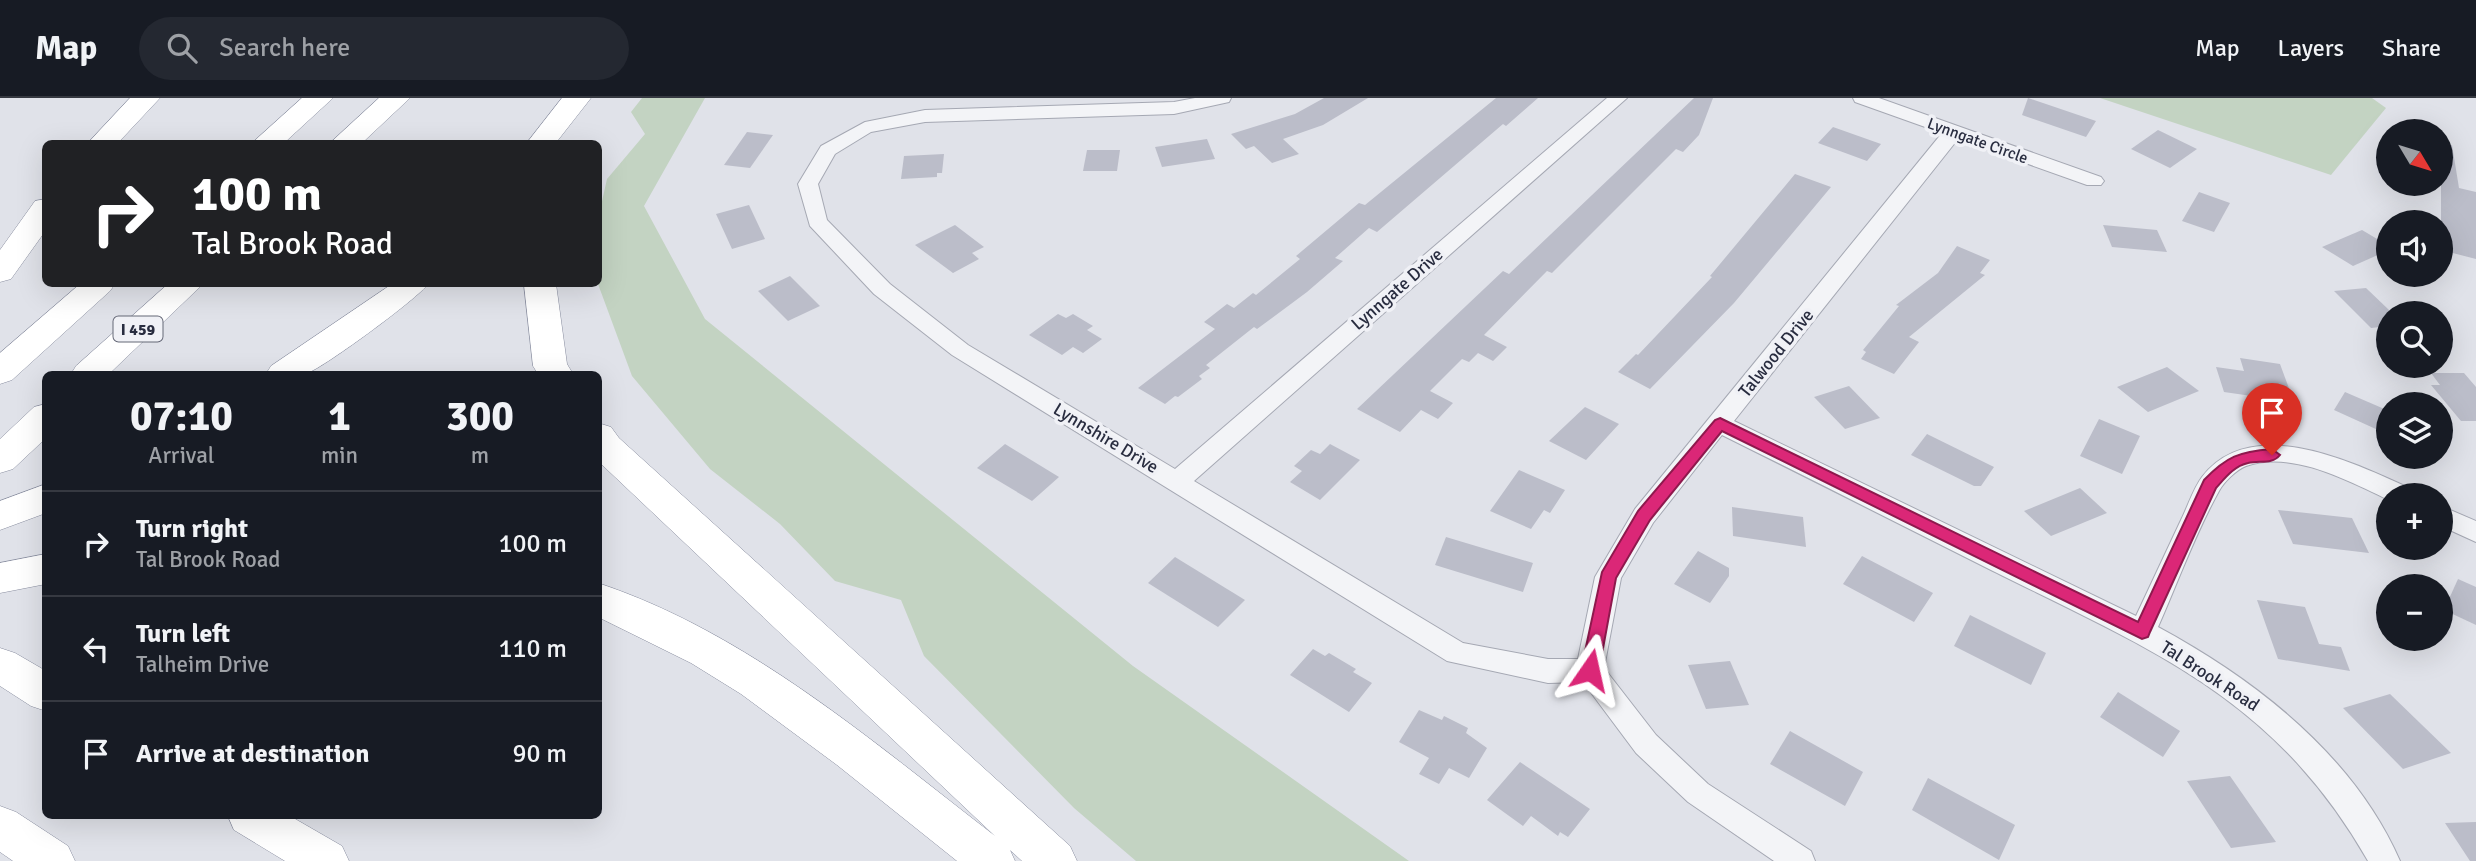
<!DOCTYPE html>
<meta charset="utf-8">
<style>
body{margin:0;font-family:Signika,sans-serif;background:#242831;color:#f1f3f6;height:100vh;display:flex;flex-direction:column;font-size:26px;white-space:nowrap}
*{box-sizing:border-box;margin:0}
p{font-size:23px;color:#9ea1a6}
.icon{flex:none;width:38px;height:38px;fill:none;stroke:currentColor;stroke-width:2;stroke-linecap:round;stroke-linejoin:round}
.map{position:relative;flex:1;overflow:hidden}
.drawer{position:absolute;left:42px;top:273px;width:560px;height:448px;display:flex;flex-direction:column;background:#171b24;border-radius:10px;box-shadow:0 7px 28px #0002}
.drawer>*{flex:none}
.banner{position:absolute;left:42px;top:42px;width:560px;height:147px;border-radius:10px;box-shadow:0 7px 28px #0002;background:#202124;color:#fff;overflow:hidden}
.needle{width:46px;rotate:128deg}
.tools{position:absolute;left:2376px;top:21px;display:grid;gap:14px}
.tools a{display:grid;place-items:center;width:77px;height:77px;border-radius:50%;background:#171b24;box-shadow:0 7px 28px #0002;font-size:35px}
.pin{position:absolute;display:grid;place-items:center;width:60px;height:60px;color:#fff;margin:-72px -30px;border-radius:50% 50% 50% 0;rotate:-45deg;box-shadow:0 0 7px #0007}
.pin .icon{rotate:45deg}
.me{position:absolute;width:77px;margin:-38px;rotate:11deg;stroke-linejoin:round;filter:drop-shadow(0 0 5px #0008)}
.turn{display:flex;align-items:center;gap:24px;height:147px;padding:0 35px;font-size:32px}
.turn .icon{width:91px;height:91px;stroke-width:2.5}
.turn b{display:block;font-size:49px;line-height:60px}
.eta{display:flex;justify-content:space-evenly;align-items:center;height:119px;text-align:center}
.eta b{font-size:42px;font-weight:800;line-height:49px}
ul{padding:0;list-style:none}
li{display:flex;align-items:center;gap:21px;height:105px;padding:0 35px;border-top:2px solid #363941}
li div{flex:1}
li b{display:block;font-size:26px}
li em{font-style:normal}
header{display:flex;align-items:center;gap:42px;box-sizing:border-box;height:98px;padding:0 35px;background:#171b24;border-bottom:2px solid #363941}
header strong{font-size:33px}
nav{display:flex;gap:38px;margin-inline-start:auto;font-size:24px}
.search{width:490px;height:63px;background:#242831;display:flex;align-items:center;gap:18px;box-sizing:border-box;padding:0 24px;border-radius:38px;color:#9ea1a6;font-size:26px}
.map>svg:first-child{display:block}
</style>
<header>
<strong>Map</strong>
<div class="search"><svg class="icon" aria-label="search" viewBox="0 0 24 24"><circle cx="10" cy="10" r="6"/><path d="M15 15l6 6"/></svg>Search here</div>
<nav><a>Map</a><a>Layers</a><a>Share</a></nav>
</header>
<div class="map">
<svg width="2476" height="763" viewBox="0 0 2476 763">
<rect width="100%" height="100%" fill="#e0e2e9"/>
<g fill="#c3d3c2">
<polygon points="642,0 705,0 644,108 705,221 1133,568 1409,763 1136,763 1074,710 924,558 901,502 835,483 780,426 710,371 632,278 598,186 598,121 607,81 645,36 631,14"/>
<polygon points="2100,0 2372,0 2386,10 2331,77"/>
</g>
<g fill="#bbbdc9">
<polygon points="1324,0 1368,0 1323,27 1283,41 1299,56 1272,65 1254,48 1246,51 1231,36 1295,16"/>
<polygon points="1496,0 1538,0 1506,28 1503,26 1377,134 1369,130 1335,160 1343,163 1307,194 1257,231 1254,229 1206,267 1210,270 1199,278 1202,281 1178,299 1175,298 1165,306 1138,290 1215,231 1204,224 1227,206 1234,210 1253,195 1256,197 1300,161 1296,158 1359,105 1365,107"/>
<polygon points="1694,0 1713,0 1699,37 1683,54 1676,51 1552,175 1547,173 1484,237 1507,249 1493,263 1478,255 1469,264 1462,261 1430,293 1453,305 1438,321 1421,312 1400,334 1357,311 1503,173 1509,176"/>
<polygon points="2028,0 2096,23 2086,39 2022,17"/>
<polygon points="1833,29 1881,46 1867,63 1818,45"/>
<polygon points="2158,32 2197,51 2170,70 2131,51"/>
<polygon points="747,34 773,37 750,70 724,67"/>
<polygon points="1207,41 1215,61 1162,69 1155,49"/>
<polygon points="2452,47 2459,90 2476,94 2476,161 2441,152 2441,48"/>
<polygon points="1087,52 1120,52 1117,73 1083,73"/>
<polygon points="944,56 942,75 937,75 937,79 901,81 904,58"/>
<polygon points="1795,76 1831,89 1734,205 1650,291 1618,274 1636,256 1638,257 1712,179 1710,178"/>
<polygon points="2199,94 2230,105 2214,134 2182,123"/>
<polygon points="749,107 765,141 732,151 716,116"/>
<polygon points="955,127 984,149 972,155 979,161 953,175 915,147"/>
<polygon points="2103,127 2157,132 2167,154 2112,149"/>
<polygon points="2362,132 2389,148 2389,152 2353,168 2322,149"/>
<polygon points="1957,148 1990,162 1980,175 1985,177 1909,239 1919,244 1894,276 1861,261 1866,254 1863,252 1899,208 1896,207 1938,175"/>
<polygon points="790,178 820,208 788,223 758,193"/>
<polygon points="2366,190 2389,212 2389,228 2371,230 2334,193"/>
<polygon points="1058,216 1066,220 1073,216 1093,228 1087,232 1102,241 1083,255 1073,249 1062,257 1029,237"/>
<polygon points="2240,260 2280,266 2294,304 2224,294 2216,269 2244,273"/>
<polygon points="2167,269 2199,293 2148,314 2117,289"/>
<polygon points="2431,275 2464,275 2476,289 2476,323 2461,323 2431,287 2440,287"/>
<polygon points="1849,288 1880,320 1845,331 1814,299"/>
<polygon points="2345,294 2389,313 2389,337 2334,312"/>
<polygon points="1585,309 1619,326 1586,362 1549,343"/>
<polygon points="2099,321 2140,338 2122,376 2080,358"/>
<polygon points="1927,336 1994,369 1981,388 1974,388 1911,357"/>
<polygon points="1005,346 1059,379 1032,403 977,370"/>
<polygon points="1330,346 1360,362 1320,402 1290,384 1302,373 1294,368 1311,352 1320,356"/>
<polygon points="1519,372 1565,392 1550,415 1544,412 1531,431 1490,413"/>
<polygon points="2080,390 2107,415 2051,438 2024,413"/>
<polygon points="1732,409 1803,419 1806,449 1733,438"/>
<polygon points="2278,412 2352,420 2369,455 2293,446"/>
<polygon points="1446,439 1533,465 1523,494 1435,467"/>
<polygon points="1698,453 1729,470 1729,478 1710,505 1674,486"/>
<polygon points="1862,458 1933,495 1914,524 1843,486"/>
<polygon points="1175,459 1245,502 1218,529 1148,485"/>
<polygon points="2458,481 2476,489 2476,527 2444,512"/>
<polygon points="2257,502 2305,509 2319,546 2341,549 2350,573 2278,561"/>
<polygon points="1970,517 2046,555 2031,587 1954,548"/>
<polygon points="1313,551 1325,558 1329,555 1356,571 1353,574 1372,585 1349,614 1290,577"/>
<polygon points="1730,563 1749,607 1706,611 1688,567"/>
<polygon points="2118,594 2180,633 2163,659 2100,619"/>
<polygon points="2390,596 2451,655 2403,671 2343,610"/>
<polygon points="1419,612 1442,622 1444,618 1468,630 1466,635 1487,650 1469,680 1449,670 1439,686 1419,676 1429,660 1399,644"/>
<polygon points="1790,633 1863,674 1845,708 1770,666"/>
<polygon points="1520,664 1590,711 1568,739 1560,734 1558,738 1531,718 1523,728 1487,702"/>
<polygon points="2230,678 2276,744 2231,750 2187,683"/>
<polygon points="1928,680 2015,727 1999,762 1912,712"/>
<polygon points="2476,724 2476,763 2470,763 2445,725"/>
</g>
<g fill="none" stroke-linecap="round" stroke-linejoin="round">
<g stroke="#a5a8b3" stroke-width="2">
<g id="minor">
<path d="M1195 0H1231L1229 4 1174 16 925 24 871 34 835 56 818 86 827 122 890 186 968 247 1175 371 1607 0H1627L1194 383 1463 545 1548 561H1578L1595 479 1635 411 1942 35 1855 4 1853 0H1879L2101 79 2104 83 2101 87H2087L1958 41 1734 323 2136 518C2151 486 2166 454 2181 422 2188 408 2193 391 2202 379 2251 315 2352 364 2409 390L2412 397H2389V402C2348 383 2293 352 2246 368 2236 372 2224 384 2219 393 2195 436 2178 484 2158 529 2256 582 2354 658 2400 763H2368C2275 600 2152 552 1993 473 1903 428 1813 382 1722 337L1653 425 1621 480 1604 570 1656 637 1708 686 1811 753 1815 763H1774L1688 704 1636 655 1583 584 1548 585 1447 563 952 257 874 196 810 128 798 86 821 48 865 24 925 12 1174 4Z"/>
<polygon points="2441,408 2476,423 2476,444 2441,428"/>
</g>
</g>
<g stroke="#888d9f" stroke-width="1">
<g id="highway">
<polygon points="130,0 160,0 117,46 87,46"/>
<polygon points="302,0 333,0 283,46 251,46"/>
<polygon points="379,0 410,0 361,46 329,46"/>
<polygon points="562,0 591,0 555,46 526,46"/>
<polygon points="46,101 46,132 11,181 0,184 0,152 35,103"/>
<polygon points="80,186 115,186 110,193 12,282 0,286 0,255"/>
<polygon points="168,186 203,186 109,276 71,276 76,268"/>
<path d="M392 186H428C420 199 318 274 305 276 293 279 278 276 266 276L271 268Z"/>
<polygon points="524,186 556,186 567,266 573,276 538,276 533,268"/>
<polygon points="46,306 46,340 13,371 0,375 0,341 34,309"/>
<path d="M598 325 611 329 619 340 1070 748 1077 763H1022L1010 752 1015 763H957L837 667 741 596 691 565 598 519V485C748 535 873 644 995 738L598 363Z"/>
<polygon points="46,386 46,415 0,432 0,403"/>
<polygon points="46,456 46,486 0,495 0,465"/>
<polygon points="0,550 15,555 46,573 46,613 31,608 0,588"/>
<polygon points="0,708 16,714 68,748 75,763 13,763 0,754"/>
<polygon points="228,718 290,718 342,748 349,763 285,763 234,732"/>
</g>
</g>
<use href="#minor" fill="#f3f4f7" fill-rule="evenodd"/>
<use href="#highway" fill="#fff" fill-rule="evenodd"/>
</g>
<path fill="#db2777" stroke="#8e194d" stroke-width="2" d="M1720 320 2138 524 2204 382C2227 358 2239 354 2272 351L2280 357C2272 367 2259 362 2248 365 2234 368 2225 380 2216 390L2150 534 2148 539 2142 541 1722 333 1650 422 1616 480 1599 572 1597 577 1590 579 1584 577 1581 572 1602 474 1638 413 1715 322Z"/>
<g text-anchor="middle" stroke-width="7" stroke-linejoin="round" paint-order="stroke">
<g font-size="16" fill="#292d40" stroke="#f0f1f6">
<text transform="translate(1978 42) rotate(20)" y="6">Lynngate Circle</text>
</g>
<rect fill="#f0f1f6" stroke="#656877" stroke-width="2" x="113.5" y="218.5" width="49" height="25" rx="5"/>
<g font-size="16" font-weight="bold" fill="#292d40">
<text x="138" y="237">I 459</text>
</g>
<g font-size="18" fill="#292d40" stroke="#f0f1f6">
<text transform="translate(1397 191) rotate(-41)" y="6">Lynngate Drive</text>
<text transform="translate(1776 255) rotate(-51)" y="6">Talwood Drive</text>
<text transform="translate(1106 340) rotate(31)" y="6">Lynnshire Drive</text>
<text transform="translate(2210 578) rotate(33)" y="6">Tal Brook Road</text>
</g>
</g>
</svg>
<div class="tools">
<a><svg class="needle" viewBox="-14 -14 28 28"><path d="M0-13l5 13h-10z" fill="#e53935"/><path d="M0 13l5-13h-10z" fill="#9ea1a6"/></svg></a>
<a><svg class="icon" aria-label="sound" viewBox="0 0 24 24"><path d="M4 9h4l5-4v14l-5-4H4zM17 9q2 3 0 6"/></svg></a>
<a><svg class="icon" aria-label="search" viewBox="0 0 24 24"><circle cx="10" cy="10" r="6"/><path d="M15 15l6 6"/></svg></a>
<a><svg class="icon" aria-label="layers" viewBox="0 0 24 24"><path d="M12 4l9 5-9 5-9-5zM3 14l9 5 9-5"/></svg></a>
<a>+</a>
<a>−</a>
</div>
<div class="pin" style="left:2272px;top:357px;background:#d93025"><svg class="icon" aria-label="arrive" viewBox="0 0 24 24"><path d="M6 21V4h12l-3 4 3 4H6"/></svg></div>
<svg class="me" style="left:1590px;top:572px" viewBox="-20 -20 40 40"><path d="M0-17L14 15 0 8-14 15z" fill="#db2777" stroke="#fff" stroke-width="4"/></svg>
<div class="banner">
<div class="turn"><svg class="icon" aria-label="right" viewBox="0 0 24 24"><path d="M7 20v-9h11M14 6l5 5-5 5"/></svg><div><b>100 m</b>Tal Brook Road</div></div>
</div>
<section class="drawer">
<div class="eta">
<div><b>07:10</b><p>Arrival</p></div>
<div><b>1</b><p>min</p></div>
<div><b>300</b><p>m</p></div>
</div>
<ul>
<li><svg class="icon" aria-label="right" viewBox="0 0 24 24"><path d="M7 20v-9h11M14 6l5 5-5 5"/></svg><div><b>Turn right</b><p>Tal Brook Road</p></div><em>100 m</em></li>
<li><svg class="icon" aria-label="left" viewBox="0 0 24 24"><path d="M17 20v-9H6M10 6l-5 5 5 5"/></svg><div><b>Turn left</b><p>Talheim Drive</p></div><em>110 m</em></li>
<li><svg class="icon" aria-label="arrive" viewBox="0 0 24 24"><path d="M6 21V4h12l-3 4 3 4H6"/></svg><div><b>Arrive at destination</b></div><em>90 m</em></li>
</ul>
</section>
</div>
